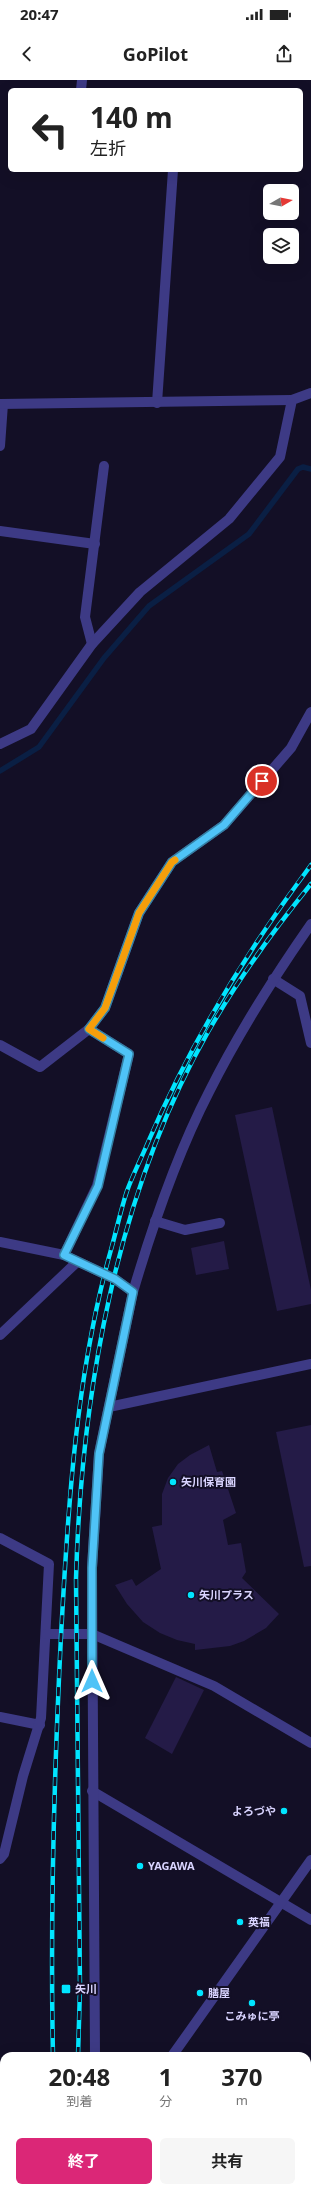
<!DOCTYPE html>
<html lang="ja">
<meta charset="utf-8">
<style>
body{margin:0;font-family:"Noto Sans","Noto Sans JP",sans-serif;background:#f6f6f6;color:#222;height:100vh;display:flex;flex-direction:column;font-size:15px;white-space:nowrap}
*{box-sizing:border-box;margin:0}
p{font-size:13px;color:#767676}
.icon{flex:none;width:22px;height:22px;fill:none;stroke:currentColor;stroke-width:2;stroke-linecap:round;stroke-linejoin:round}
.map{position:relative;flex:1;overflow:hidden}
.sheet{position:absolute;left:0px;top:1972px;width:311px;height:140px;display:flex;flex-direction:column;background:#fff;border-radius:12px 12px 0 0;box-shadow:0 4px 16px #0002}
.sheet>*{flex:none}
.top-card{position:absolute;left:8px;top:8px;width:295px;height:84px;border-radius:6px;box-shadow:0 4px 16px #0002;background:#fff;color:#222;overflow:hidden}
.needle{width:26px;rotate:81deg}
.tools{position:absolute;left:263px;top:104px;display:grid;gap:8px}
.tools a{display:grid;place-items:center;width:36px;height:36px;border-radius:6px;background:#fff;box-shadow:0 4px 16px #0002;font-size:20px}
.pin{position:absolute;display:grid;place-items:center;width:34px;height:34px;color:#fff;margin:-17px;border:2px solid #fff;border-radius:50%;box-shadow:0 1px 4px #0007}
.me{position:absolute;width:44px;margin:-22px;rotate:0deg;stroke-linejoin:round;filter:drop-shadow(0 0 3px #0008)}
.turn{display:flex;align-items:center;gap:14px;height:84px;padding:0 16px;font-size:18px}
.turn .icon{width:52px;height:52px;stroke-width:2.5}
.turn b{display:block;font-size:28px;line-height:34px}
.eta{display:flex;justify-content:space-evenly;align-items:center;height:68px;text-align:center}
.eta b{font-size:24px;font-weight:700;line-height:28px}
.button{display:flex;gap:8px;margin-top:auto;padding:8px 16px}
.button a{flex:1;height:46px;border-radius:6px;background:#db2777;color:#fff;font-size:16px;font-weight:700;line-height:46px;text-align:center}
.button a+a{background:#f6f6f6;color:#222}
.status{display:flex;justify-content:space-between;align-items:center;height:28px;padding:0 20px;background:#fff;direction:ltr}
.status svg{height:11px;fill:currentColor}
header{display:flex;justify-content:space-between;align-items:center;height:52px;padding:0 16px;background:#fff;font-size:18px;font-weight:700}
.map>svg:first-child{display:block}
</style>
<div class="status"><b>20:47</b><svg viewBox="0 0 49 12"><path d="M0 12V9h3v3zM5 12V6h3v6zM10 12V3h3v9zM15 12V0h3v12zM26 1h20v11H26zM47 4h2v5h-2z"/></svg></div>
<header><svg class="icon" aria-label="back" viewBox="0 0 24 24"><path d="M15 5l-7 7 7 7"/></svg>GoPilot<svg class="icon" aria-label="share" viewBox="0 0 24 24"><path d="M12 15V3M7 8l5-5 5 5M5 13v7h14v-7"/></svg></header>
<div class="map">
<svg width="311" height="2112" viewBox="0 0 311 2112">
<rect width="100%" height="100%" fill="#130f26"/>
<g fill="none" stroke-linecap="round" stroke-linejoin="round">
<polyline stroke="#0a1f44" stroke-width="5.5" points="0,691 39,667 104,578 149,526 249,454 298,389 303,387 311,389"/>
</g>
<g fill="#241b47">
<polygon points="272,1027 311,1210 311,1224 277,1231 235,1035"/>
<polygon points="224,1161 229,1189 196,1195 191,1168"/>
<polygon points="311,1345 311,1486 304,1487 276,1352"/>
<polygon points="209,1365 217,1392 222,1391 236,1433 223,1440 228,1465 241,1463 246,1492 242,1498 279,1534 266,1548 244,1561 230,1566 195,1570 195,1564 177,1560 160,1553 143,1542 127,1524 115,1505 132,1499 136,1506 161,1489 152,1447 162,1445 162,1414 168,1398 178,1384 190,1375"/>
<polygon points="176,1597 204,1610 172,1674 145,1658"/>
</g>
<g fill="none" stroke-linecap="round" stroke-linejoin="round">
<g stroke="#3d3a85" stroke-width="10">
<polyline points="81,10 82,0"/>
<polyline points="157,323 173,90"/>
<polyline points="0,366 3,324"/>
<polyline points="0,451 95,464"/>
<polyline points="92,564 85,537 104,386"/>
<polyline points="273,899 300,916 311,963"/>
<polyline points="89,949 105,928 139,833 172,782 224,745 291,668 311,632"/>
<polyline points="155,1141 185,1150 220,1143"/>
<polyline points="0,1637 40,1645"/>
</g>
<g stroke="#3d3a85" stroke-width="10">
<polyline points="0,324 292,320"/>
<polyline points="0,664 31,649 92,564 140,512 229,439 280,377 292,320 311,313"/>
<polyline points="0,965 40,987 89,949 129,974 97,1106 64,1175 0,1162"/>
<path d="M64 1175 115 1199 133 1212C153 1144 176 1076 209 1012 238 954 274 897 311 844"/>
<polyline points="0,1255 77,1182"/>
<polyline points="109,1327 311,1284"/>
<polyline points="0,1458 49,1484 41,1638 23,1696 4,1774 0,1779"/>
<polyline points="46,1554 92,1554 214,1606 311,1663"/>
<polyline points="92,1711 311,1840"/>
<polyline points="95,1976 92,1488 99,1373 133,1212"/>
<polyline points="172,1976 311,1780"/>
<polyline points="307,2005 311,2005"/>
<polyline points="114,2108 115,2112"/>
<polyline points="147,2108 147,2112"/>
</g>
<g stroke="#00e5ff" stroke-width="4.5">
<g id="rail">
<path d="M53 1976C50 1836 54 1696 61 1556 68 1425 76 1293 112 1166 117 1148 121 1129 127 1111 133 1094 142 1077 149 1060 192 960 246 872 311 785"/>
<path d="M78 1976 80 1908 76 1499C81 1315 116 1114 208 952 238 899 273 851 311 804"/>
<polyline points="58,2108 58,2112"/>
<polyline points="75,2112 76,2108"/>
</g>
</g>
<use href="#rail" stroke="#130f26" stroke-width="3" stroke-dasharray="9" stroke-linecap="butt"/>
</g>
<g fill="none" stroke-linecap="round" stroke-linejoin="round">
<g stroke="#337fa1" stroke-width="10">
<polyline id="route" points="92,1601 92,1488 99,1374 133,1212 115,1199 64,1175 98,1106 129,974 89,949 105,928 139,833 172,782 224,745 262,701"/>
</g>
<use href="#route" stroke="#4fc3f7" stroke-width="7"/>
<polyline stroke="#f59e0b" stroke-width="7" points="103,958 89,949 105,928 139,833 172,782 175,780"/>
</g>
<g fill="#00e5ff" stroke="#130f26" stroke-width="1.5">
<circle cx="173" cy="1402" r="4"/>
<circle cx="191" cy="1515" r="4"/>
<circle cx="284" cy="1731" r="4"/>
<circle cx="140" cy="1786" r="4"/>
<circle cx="240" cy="1842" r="4"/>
<rect x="61" y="1904" width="10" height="10" rx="2"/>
<circle cx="200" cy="1913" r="4"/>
<circle cx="252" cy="1923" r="4"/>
</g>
<g text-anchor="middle" stroke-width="4" stroke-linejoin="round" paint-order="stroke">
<g font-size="11" font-weight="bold" fill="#d9d4ff" stroke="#130f26" text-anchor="start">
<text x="181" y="1406">矢川保育園</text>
<text x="199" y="1519">矢川プラス</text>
<text x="276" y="1735" text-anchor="end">よろづや</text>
<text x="148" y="1790">YAGAWA</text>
<text x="248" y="1846">英福</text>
<text x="75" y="1913">矢川</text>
<text x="208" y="1917">膳屋</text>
<text x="252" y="1940" text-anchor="middle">こみゅに亭</text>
</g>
</g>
</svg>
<div class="tools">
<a><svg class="needle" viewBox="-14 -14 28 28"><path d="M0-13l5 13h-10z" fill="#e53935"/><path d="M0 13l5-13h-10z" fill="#767676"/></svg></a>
<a><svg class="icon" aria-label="layers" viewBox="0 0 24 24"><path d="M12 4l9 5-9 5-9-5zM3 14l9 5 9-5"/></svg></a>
</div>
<div class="pin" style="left:262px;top:701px;background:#d93025"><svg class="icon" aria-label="arrive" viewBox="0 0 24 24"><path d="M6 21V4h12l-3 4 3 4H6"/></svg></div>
<svg class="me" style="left:92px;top:1601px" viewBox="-20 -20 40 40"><path d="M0-17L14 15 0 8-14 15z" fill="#4fc3f7" stroke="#fff" stroke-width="4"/></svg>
<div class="top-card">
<div class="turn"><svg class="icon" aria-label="left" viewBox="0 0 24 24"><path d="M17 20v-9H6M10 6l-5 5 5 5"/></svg><div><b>140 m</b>左折</div></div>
</div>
<section class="sheet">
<div class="eta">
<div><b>20:48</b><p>到着</p></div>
<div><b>1</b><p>分</p></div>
<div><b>370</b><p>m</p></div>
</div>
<div class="button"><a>終了</a><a>共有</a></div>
</section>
</div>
